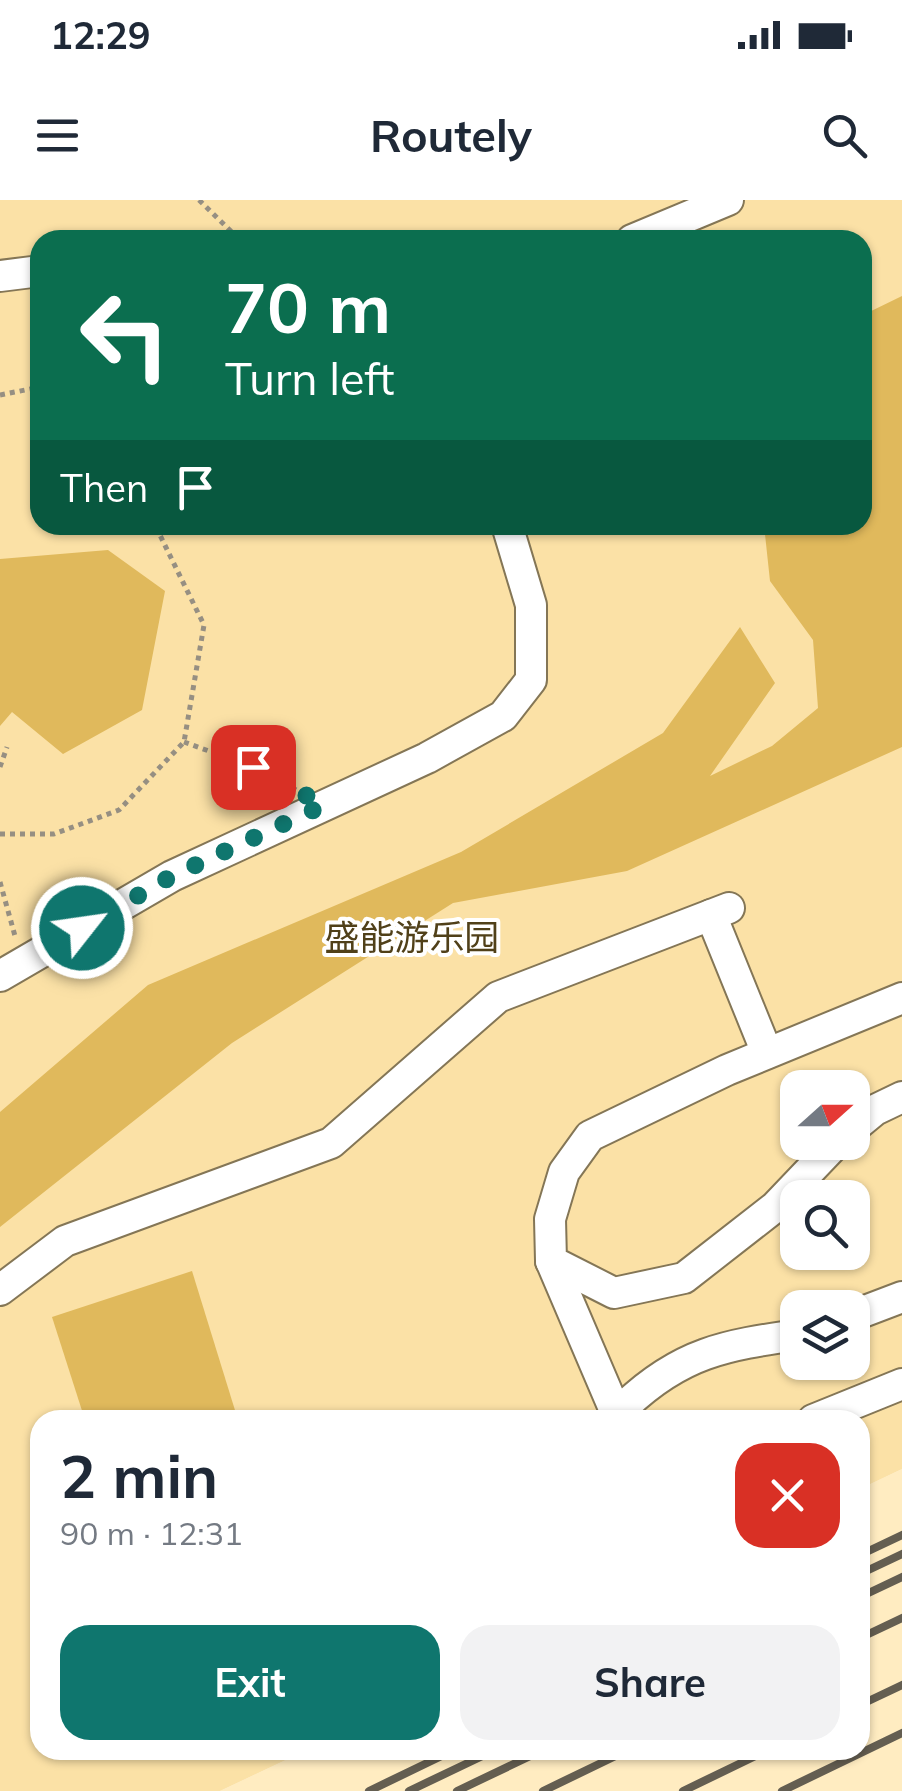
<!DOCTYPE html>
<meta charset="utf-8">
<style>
body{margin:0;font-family:Mulish,"Noto Sans SC",sans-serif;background:#f2f2f3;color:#1f2937;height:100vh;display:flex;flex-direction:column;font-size:38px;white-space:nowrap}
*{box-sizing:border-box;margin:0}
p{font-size:32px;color:#747a83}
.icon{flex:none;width:55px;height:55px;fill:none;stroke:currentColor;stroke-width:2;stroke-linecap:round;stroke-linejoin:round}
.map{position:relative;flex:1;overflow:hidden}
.sheet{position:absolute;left:30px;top:1210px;width:840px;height:350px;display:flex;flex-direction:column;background:#fff;border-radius:30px;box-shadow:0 2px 8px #0004}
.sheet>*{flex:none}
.guide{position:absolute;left:30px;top:30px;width:842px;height:305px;border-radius:30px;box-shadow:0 2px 8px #0004;background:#0b6e4f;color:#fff;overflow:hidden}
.needle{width:65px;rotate:69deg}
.buttons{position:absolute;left:780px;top:870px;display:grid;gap:20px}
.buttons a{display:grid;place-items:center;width:90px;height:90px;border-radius:20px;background:#fff;box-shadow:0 2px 8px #0004;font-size:50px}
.pin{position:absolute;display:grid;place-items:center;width:85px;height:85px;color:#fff;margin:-42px;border-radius:20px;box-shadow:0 5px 15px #0006}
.me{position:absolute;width:110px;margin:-55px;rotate:60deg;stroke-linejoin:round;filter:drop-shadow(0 0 8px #0008)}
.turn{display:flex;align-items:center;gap:35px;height:210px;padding:0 30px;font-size:45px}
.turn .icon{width:130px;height:130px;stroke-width:2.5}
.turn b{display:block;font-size:70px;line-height:85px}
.then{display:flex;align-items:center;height:95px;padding:0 30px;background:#0003;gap:20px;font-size:38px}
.round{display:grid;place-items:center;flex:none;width:105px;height:105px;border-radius:30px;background:#f2f2f3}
.headline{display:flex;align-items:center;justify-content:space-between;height:170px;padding:0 30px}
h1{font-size:60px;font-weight:700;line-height:75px}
.action{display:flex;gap:20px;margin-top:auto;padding:20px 30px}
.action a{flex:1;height:115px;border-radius:30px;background:#0f766e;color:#fff;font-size:40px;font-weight:700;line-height:115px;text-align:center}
.action a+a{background:#f2f2f3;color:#1f2937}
.status{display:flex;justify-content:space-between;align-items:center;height:70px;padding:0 50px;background:#fff;direction:ltr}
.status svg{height:28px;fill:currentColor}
header{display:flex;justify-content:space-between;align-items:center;height:130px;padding:0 30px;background:#fff;font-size:45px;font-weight:700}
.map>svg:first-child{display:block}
</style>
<div class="status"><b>12:29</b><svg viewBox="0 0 49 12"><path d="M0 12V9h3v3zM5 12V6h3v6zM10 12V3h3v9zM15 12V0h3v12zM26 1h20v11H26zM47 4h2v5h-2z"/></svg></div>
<header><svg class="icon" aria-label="menu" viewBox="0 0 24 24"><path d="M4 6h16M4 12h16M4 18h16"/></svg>Routely<svg class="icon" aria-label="search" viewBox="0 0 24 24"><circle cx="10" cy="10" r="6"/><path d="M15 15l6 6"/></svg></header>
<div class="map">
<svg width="902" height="1591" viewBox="0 0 902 1591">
<rect width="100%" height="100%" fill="#fff8ea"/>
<polygon fill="#ffecc1" points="902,1269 902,1591 220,1591 307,1550 860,1550 860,1289"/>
<path fill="#fbe1a6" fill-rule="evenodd" d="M0 0H902V1269L860 1289V1220H40V1550H307L220 1591H0ZM40 40H862V325H40ZM798 888H852V942H798ZM798 998H852V1052H798ZM798 1108H852V1162H798Z"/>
<g fill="#e0b95c">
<polygon points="902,96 902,547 627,671 453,703 232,843 0,1027 0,912 148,785 461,652 663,533 740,427 775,483 710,576 772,546 818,508 813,440 770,381 764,325 862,325 863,115"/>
<polygon points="108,350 165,391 142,510 63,554 12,512 0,526 0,359"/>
<polygon points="192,1071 238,1220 85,1220 52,1117"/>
</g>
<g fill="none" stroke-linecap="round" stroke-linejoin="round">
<g stroke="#847656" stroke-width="34">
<g id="minor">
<polyline points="632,40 728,0"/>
<polyline points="0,76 40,71"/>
<polyline points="711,715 767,853"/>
<polyline points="0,776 172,676 427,558 503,516 531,480 531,405 507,325"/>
<polyline points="852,929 875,910 902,897"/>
<polyline points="837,942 775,1007 684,1078 614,1093 551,1061 550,1019 564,972 590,936 727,870 902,798"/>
<polyline points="551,1061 619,1220"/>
<polyline points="0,1090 65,1041 331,943 498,797 729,708"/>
<polyline points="852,1116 902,1097"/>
<path d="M625 1220 626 1205C681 1153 725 1145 798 1135"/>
<polyline points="813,1220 902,1184"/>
</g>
</g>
<g stroke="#968f82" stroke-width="5" stroke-dasharray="5 5" stroke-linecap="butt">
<polyline points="199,0 240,40"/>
<polyline points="0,195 40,187"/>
<polyline points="184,542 253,567 296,590"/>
<polyline points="0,567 7,547"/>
<polyline points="0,634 54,634 119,610 184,542 204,425 155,325"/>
<polyline points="0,682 15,736"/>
</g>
<use href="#minor" stroke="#fff" stroke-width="30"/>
<g stroke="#645e51" stroke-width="8">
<polyline points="860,1355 902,1335"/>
<polyline points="860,1374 902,1354"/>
<polyline points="860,1397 902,1377"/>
<polyline points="860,1438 902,1418"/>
<polyline points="860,1505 902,1485"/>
<polyline points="369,1591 454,1550"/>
<polyline points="409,1591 495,1550"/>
<polyline points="457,1591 543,1550"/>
<polyline points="543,1591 628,1550"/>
<polyline points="683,1591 768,1550"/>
<polyline points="782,1591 902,1533"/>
</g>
</g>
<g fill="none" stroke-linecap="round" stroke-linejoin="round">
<polyline stroke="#0f766e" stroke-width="18" stroke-dasharray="0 32.4" points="82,728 172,676 324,605 253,567"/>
</g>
<g text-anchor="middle" stroke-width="8" stroke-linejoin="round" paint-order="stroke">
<g font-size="35" fill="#504019" stroke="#fff">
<text x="412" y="750">盛能游乐园</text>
</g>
</g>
</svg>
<div class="buttons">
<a><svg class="needle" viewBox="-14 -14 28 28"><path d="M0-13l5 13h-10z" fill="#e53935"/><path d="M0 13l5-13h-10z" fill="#747a83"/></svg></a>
<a><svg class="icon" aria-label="search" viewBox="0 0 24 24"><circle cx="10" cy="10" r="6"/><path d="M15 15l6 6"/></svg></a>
<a><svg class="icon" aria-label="layers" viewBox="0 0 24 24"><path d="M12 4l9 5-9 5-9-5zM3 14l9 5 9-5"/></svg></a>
</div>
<div class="pin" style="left:253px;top:567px;background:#d93025"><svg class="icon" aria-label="arrive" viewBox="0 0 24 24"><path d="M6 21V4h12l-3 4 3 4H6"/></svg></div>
<svg class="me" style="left:82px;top:728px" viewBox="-20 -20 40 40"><circle r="17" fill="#0f766e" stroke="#fff" stroke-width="3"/><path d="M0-11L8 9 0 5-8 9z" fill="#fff"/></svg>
<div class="guide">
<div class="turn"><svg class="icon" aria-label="left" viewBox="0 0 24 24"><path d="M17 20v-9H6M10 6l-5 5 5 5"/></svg><div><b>70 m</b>Turn left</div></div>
<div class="then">Then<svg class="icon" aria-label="arrive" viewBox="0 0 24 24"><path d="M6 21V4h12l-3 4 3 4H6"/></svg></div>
</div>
<section class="sheet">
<div class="headline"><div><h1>2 min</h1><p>90 m · 12:31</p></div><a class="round" style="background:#d93025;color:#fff"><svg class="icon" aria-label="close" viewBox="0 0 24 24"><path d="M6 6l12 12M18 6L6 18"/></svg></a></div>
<div class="action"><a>Exit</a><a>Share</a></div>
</section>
</div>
